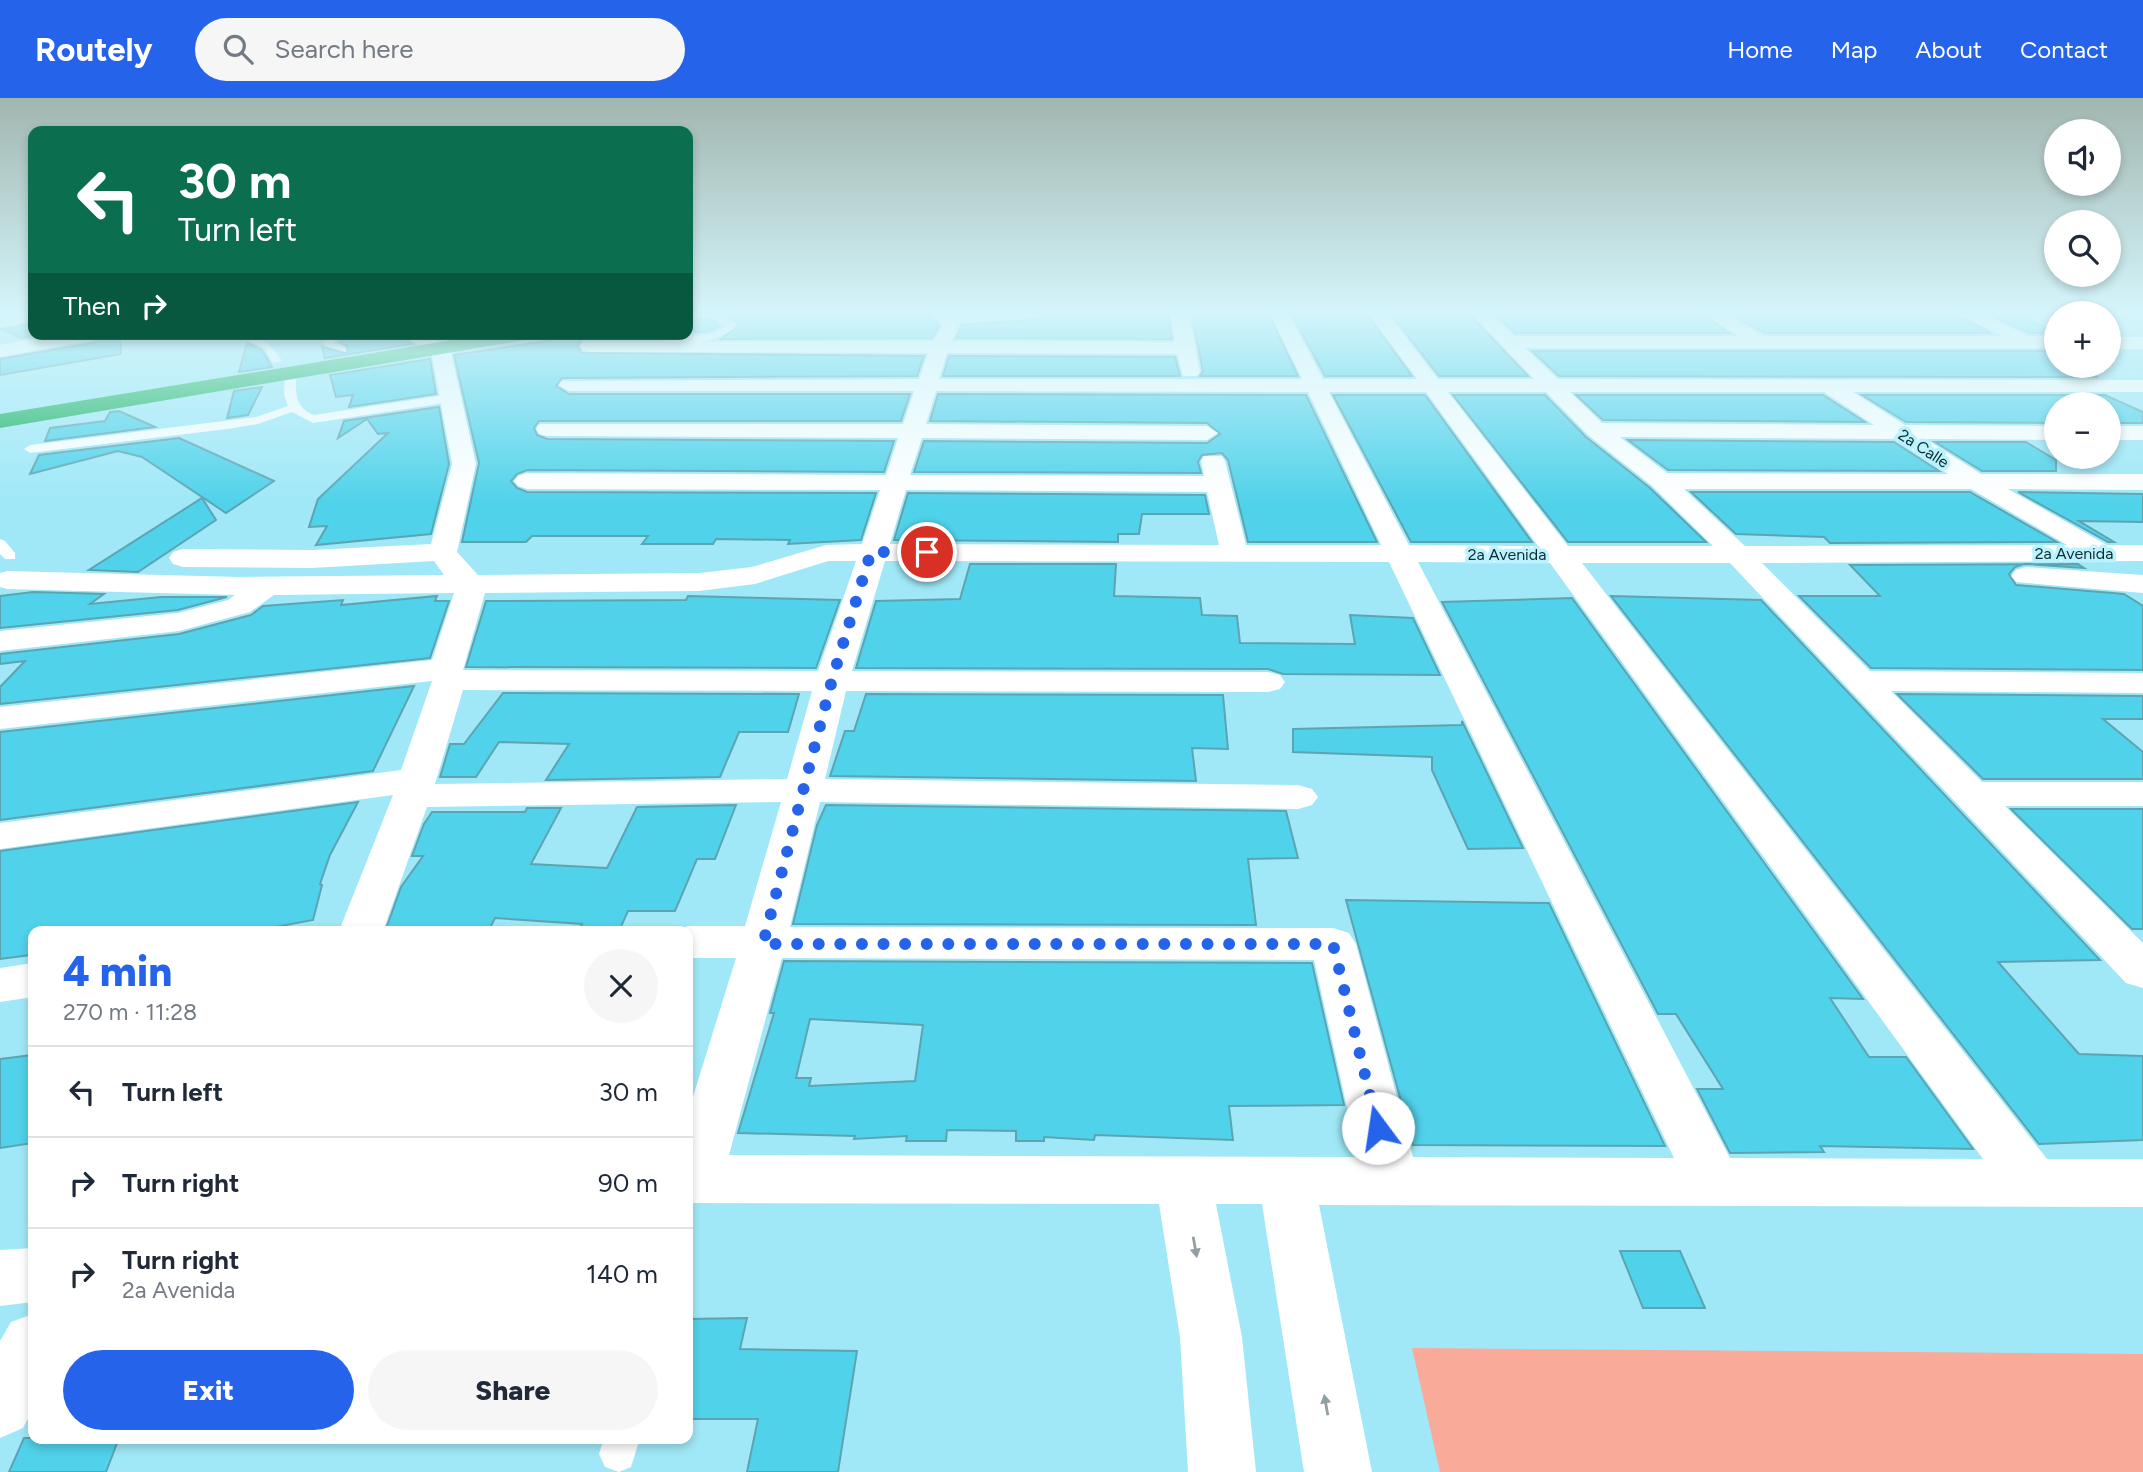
<!DOCTYPE html>
<meta charset="utf-8">
<style>
body{margin:0;font-family:Figtree,sans-serif;background:#f6f6f7;color:#1f2937;height:100vh;display:flex;flex-direction:column;font-size:26px;white-space:nowrap}
*{box-sizing:border-box;margin:0}
p{font-size:23px;color:#747a83}
.icon{flex:none;width:38px;height:38px;fill:none;stroke:currentColor;stroke-width:2;stroke-linecap:round;stroke-linejoin:round}
.map{position:relative;flex:1;overflow:hidden}
.sheet{position:absolute;left:28px;top:828px;width:665px;height:518px;display:flex;flex-direction:column;background:#fff;border-radius:14px;box-shadow:0 4px 10px #0003}
.sheet>*{flex:none}
.banner{position:absolute;left:28px;top:28px;width:665px;height:214px;border-radius:14px;box-shadow:0 4px 10px #0003;background:#0b6e4f;color:#fff;overflow:hidden}
.tools{position:absolute;left:2044px;top:21px;display:grid;gap:14px}
.tools a{display:grid;place-items:center;width:77px;height:77px;border-radius:50%;background:#fff;box-shadow:0 4px 10px #0003;font-size:35px}
.pin{position:absolute;display:grid;place-items:center;width:60px;height:60px;color:#fff;margin:-30px;border:4px solid #fff;border-radius:50%;box-shadow:0 2px 7px #0007}
.me{position:absolute;width:77px;margin:-38px;rotate:346deg;stroke-linejoin:round;filter:drop-shadow(0 0 5px #0008)}
.turn{display:flex;align-items:center;gap:24px;height:147px;padding:0 35px;font-size:32px}
.turn .icon{width:91px;height:91px;stroke-width:2.5}
.turn b{display:block;font-size:49px;line-height:60px}
.then{display:flex;align-items:center;height:66px;padding:0 35px;background:#0003;gap:14px;font-size:26px}
.round{display:grid;place-items:center;flex:none;width:74px;height:74px;border-radius:37px;background:#f6f6f7}
.summary{display:flex;align-items:center;justify-content:space-between;height:119px;padding:0 35px}
h1{font-size:42px;font-weight:800;line-height:52px;color:#2563eb}
.primary-button{display:flex;gap:14px;margin-top:auto;padding:14px 35px}
.primary-button a{flex:1;height:80px;border-radius:42px;background:#2563eb;color:#fff;font-size:28px;font-weight:800;line-height:80px;text-align:center}
.primary-button a+a{background:#f6f6f7;color:#1f2937}
ul{padding:0;list-style:none}
li{display:flex;align-items:center;gap:21px;height:91px;padding:0 35px;border-top:2px solid #e0e1e3}
li div{flex:1}
li b{display:block;font-size:26px}
li em{font-style:normal}
header{display:flex;align-items:center;gap:42px;box-sizing:border-box;height:98px;padding:0 35px;background:#2563eb;color:#fff}
header strong{font-size:33px}
nav{display:flex;gap:38px;margin-inline-start:auto;font-size:24px}
.search{width:490px;height:63px;background:#f6f6f7;display:flex;align-items:center;gap:18px;box-sizing:border-box;padding:0 24px;border-radius:38px;color:#747a83;font-size:26px}
.map>svg:first-child{display:block}
</style>
<header>
<strong>Routely</strong>
<div class="search"><svg class="icon" aria-label="search" viewBox="0 0 24 24"><circle cx="10" cy="10" r="6"/><path d="M15 15l6 6"/></svg>Search here</div>
<nav><a>Home</a><a>Map</a><a>About</a><a>Contact</a></nav>
</header>
<div class="map">
<svg width="2143" height="1374" viewBox="0 0 2143 1374">
<rect width="100%" height="100%" fill="#a0e8f7"/>
<polygon fill="#f9aa99" points="1412,1250 2143,1256 2143,1374 1440,1374"/>
<g fill="#50d2ea" stroke="#5da4b2" stroke-width="2" fill-rule="evenodd">
<polygon points="752,213 925,213 939,228 932,240 721,241 740,227 725,217"/>
<polygon points="1053,213 1168,213 1172,241 956,240 962,227 1042,221"/>
<polygon points="1191,213 1267,213 1298,278 1200,278 1203,273"/>
<polygon points="1290,213 1367,217 1412,278 1325,278"/>
<polygon points="1408,213 1466,213 1528,278 1439,278 1392,217 1411,217"/>
<polygon points="1492,213 1699,214 1729,235 1515,235"/>
<polygon points="1746,213 1751,216 1949,213 1991,235 1765,235 1728,214"/>
<polygon points="1984,214 2033,214 2031,223 2056,235 2029,235"/>
<polygon points="707,220 720,228 706,234 688,234 688,223"/>
<polygon points="33,226 33,236 45,236 21,240 2,231"/>
<polygon points="105,236 120,236 121,256 0,277 0,261 93,245"/>
<polygon points="358,236 396,236 412,246 325,260 322,249 348,256 347,248 339,244"/>
<polygon points="592,236 647,236 654,241 583,241 577,248 582,255 924,258 917,278 562,280 556,288 569,296 910,296 901,323 539,323 534,330 537,337 547,341 894,343 884,374 527,372 517,376 511,383 517,390 527,394 876,395 861,442 788,446 790,442 716,441 713,446 642,446 648,438 532,438 526,444 462,444 479,365 454,257"/>
<polygon points="247,245 262,252 272,269 239,274"/>
<polygon points="1532,253 2056,253 2056,268 2073,268 2098,279 1559,278"/>
<polygon points="949,258 1175,259 1180,278 943,278"/>
<polygon points="430,261 436,296 349,309 353,297 336,299 330,277"/>
<polygon points="262,289 248,317 227,320 234,293"/>
<polygon points="938,296 1306,297 1377,444 1248,444 1228,362 1222,355 1202,357 1198,364 1201,375 914,374 924,343 1207,345 1220,336 1207,325 930,323"/>
<polygon points="1333,297 1425,297 1532,444 1411,444"/>
<polygon points="1453,297 1545,297 1586,339 1650,390 1706,444 1568,444"/>
<polygon points="1576,297 1823,297 1865,324 1603,322"/>
<polygon points="1862,297 2105,297 2143,314 2143,325 2109,325 2109,306 2056,306 2056,325 1906,324"/>
<polygon points="439,309 449,366 431,436 316,447 327,428 309,429 318,401 388,335 378,336 367,321 338,340 344,323"/>
<polygon points="119,313 155,329 45,343 50,330 105,323 110,314"/>
<polygon points="179,340 274,383 226,415 142,359 118,353 30,376 39,357"/>
<polygon points="1628,342 1894,344 1939,373 1668,372"/>
<polygon points="1935,344 2026,344 2056,362 2056,373 1982,373"/>
<polygon points="1691,394 1970,394 2057,444 1830,445 1824,439 1736,436"/>
<polygon points="2018,394 2143,396 2143,424 2079,423 2114,444 2108,444"/>
<polygon points="908,395 1205,397 1209,416 1142,416 1139,436 1118,436 1118,444 894,442"/>
<polygon points="202,400 216,422 138,474 89,472"/>
<polygon points="970,466 1116,466 1114,498 1200,500 1202,517 1237,518 1240,545 1355,546 1350,517 1413,520 1440,577 1283,576 1268,571 856,570 876,503 960,501"/>
<polygon points="2025,466 2015,469 2009,476 2016,487 2124,496 2143,508 2143,572 1871,570 1799,498 1880,498 1850,467 2078,466 2084,470"/>
<polygon points="33,494 104,496 90,506 161,499 227,499 178,512 0,530 0,498"/>
<polygon points="437,498 435,503 449,503 430,560 0,606 0,589 25,563 0,566 0,556 179,536 251,517 263,508 343,502 341,507"/>
<polygon points="688,498 840,502 816,570 466,569 486,503 686,502"/>
<polygon points="1611,498 1761,502 2100,862 1998,864 2079,956 2143,958 2143,1042 2039,1046"/>
<polygon points="1572,500 1863,901 1830,900 1869,959 1906,959 1973,1051 1820,1048 1824,1054 1730,1055 1697,991 1723,991 1676,916 1658,916 1442,504"/>
<polygon points="414,588 373,673 0,722 0,634"/>
<polygon points="503,595 799,596 788,634 739,634 720,679 546,682 569,646 499,644 476,679 440,679 450,646 464,646"/>
<polygon points="866,596 1223,597 1228,651 1192,650 1196,683 830,678 845,633 854,633"/>
<polygon points="1897,596 2143,598 2143,621 2103,621 2143,654 2143,681 1983,681"/>
<polygon points="1462,623 1523,750 1468,751 1432,672 1432,659 1293,654 1293,631 1462,627"/>
<polygon points="358,704 330,757 320,786 322,787 313,822 254,833 33,833 30,857 0,861 0,753"/>
<polygon points="736,707 715,761 697,761 675,813 628,813 619,833 578,833 582,826 495,820 489,832 386,831 401,789 423,758 412,758 424,726 432,714 525,714 527,710 561,710 531,766 607,770 637,709"/>
<polygon points="826,707 1286,713 1298,760 1248,761 1256,827 793,826 817,727"/>
<polygon points="2011,711 2143,711 2143,831 2132,831"/>
<polygon points="1346,802 1549,805 1665,1048 1413,1047"/>
<path d="M784 863 1312 865 1344 1007 1229 1008 1233 1042 1095 1037 1094 1042 1044 1039V1043H1016V1033L947 1032 946 1043H906L907 1038 854 1041 855 1038 738 1035 774 915H770ZM810 921 923 927 915 983 809 988 811 980H796Z"/>
<polygon points="33,957 33,1045 0,1050 0,961"/>
<polygon points="1620,1153 1680,1153 1705,1210 1643,1210"/>
<polygon points="747,1220 740,1251 857,1253 838,1374 747,1374 758,1321 688,1321 688,1221"/>
<polygon points="24,1340 119,1340 106,1374 9,1374"/>
</g>
<g fill="none" stroke-linecap="round" stroke-linejoin="round">
<g fill="#fff" fill-rule="evenodd">
<path d="M701 213H713L737 227C718 248 673 250 649 236L707 237 726 228Z"/>
<path d="M235 236C258 236 271 244 282 263L273 265 264 250Z"/>
<polygon points="337,236 356,236 334,243 334,245 346,250 346,254 323,247 326,239"/>
<path d="M291 271 297 274C295 293 294 309 314 317L451 296 457 300 451 304 313 325 292 314 258 326 227 331 30 355 24 351 30 347 256 319 288 308 284 297 285 274Z"/>
<polygon points="0,441 5,443 15,455 15,461 5,461 0,456"/>
<polygon points="604,1340 640,1340 631,1369 619,1374 605,1369 599,1356"/>
</g>
<g fill="#fff" fill-rule="evenodd">
<polygon points="33,213 33,223 0,229 0,219"/>
<path d="M928 213 950 216 1051 213 1042 218 960 225 952 243 1175 244 1170 213H1188L1200 274 1197 278H1183L1177 256 947 255 939 281H1302L1269 213H1287L1323 281H1417L1367 213H1385L1438 281H1534L1469 213H1488L1514 238H1738L1701 213H1722L1764 238H2002L1952 213H1976L2028 238H2056V250H1525L1558 281 2143 282V294H1853L1905 327 2056 328V342L1926 341 1981 376H2143V392L2008 391 2107 447H2143V463L1762 465 1870 573 2143 575V595L1891 593 1982 684H2143V708H2005L2143 845V890L2126 885 1730 465H1582L2047 1061H2143V1109L1319 1107 1372 1374H1304L1262 1106H1216L1242 1239 1256 1374H1188L1180 1239 1159 1106 688 1105V1015L736 860H688V833H672L688 828H745L781 704 427 709 383 833H339L393 697 0 751V725L401 672 432 583 0 631V609L432 562 454 495 274 497 250 514 179 533 0 553V533L178 515 228 502 235 497 7 491 0 489V475L7 473 239 479 444 477 434 463 312 470 183 469 173 466 169 460 173 454 183 451 312 452 431 446 452 366 431 253 399 236H424L450 250 476 366 457 454 478 477 699 475 752 469 826 447 862 446 880 392 527 391 518 388 514 383 518 378 527 375 886 377 898 340 547 338 539 336 536 331 539 326H903L914 293H569L559 287 562 283 919 281 928 255 590 254 583 252 580 248 583 244 933 243 942 228ZM936 293 1308 294 1381 447H1246L1225 363 1222 358H1204L1201 363 1204 378 910 377 922 340 1207 342 1218 335 1207 328 926 326ZM1329 294H1426L1538 448 1409 447ZM1448 294H1546L1588 337 1652 388 1713 448H1568ZM1570 294H1824L1874 327 1602 325ZM1620 339 1895 341 1948 376 1667 375ZM1684 391H1971L2067 447 1745 448ZM906 392 1207 394 1219 447 890 446ZM828 463H856L818 573 463 572 485 495 699 493 755 486ZM885 463 1389 464 1674 1060 1413 1059 1356 846 1349 835 1333 830 790 829 820 704 1298 711 1312 707 1318 699 1312 691 1298 687 825 681 846 593 1268 594 1280 591 1285 584 1280 577 1268 574 852 573ZM1418 464 1550 465 1983 1061 1730 1060ZM463 592 812 593 787 681 435 686ZM782 860 1314 862 1358 1059 729 1057Z"/>
<polygon points="61,236 102,236 93,242 0,259 0,247"/>
<rect x="2109" y="239" width="34" height="12"/>
<rect x="2109" y="328" width="34" height="14"/>
<polygon points="2026,469 2143,477 2143,495 2016,484 2011,478 2016,472"/>
<polygon points="33,865 33,899 0,904 0,870"/>
<polygon points="33,1150 33,1204 0,1208 0,1152"/>
<polygon points="33,1216 33,1311 23,1330 0,1340 0,1243 11,1224"/>
</g>
<polygon fill="#13af5c" fill-rule="evenodd" points="489,236 534,236 525,242 0,330 0,316"/>
</g>
<defs><path id="oneway-solid" d="M-6-.8H1V-3.2L6.5 0L1 3.2V.8H-6Z" transform="scale(1.75)"/></defs>
<g fill="#92a0a2">
<use href="#oneway-solid" transform="translate(1195 1149) rotate(80)"/>
<use href="#oneway-solid" transform="translate(1326 1307) rotate(-100)"/>
</g>
<linearGradient id="sky" x2="0" y2="1"><stop stop-color="#a1b6b0"/><stop offset="0.53" stop-color="#d4f5fb"/><stop offset="1" stop-color="#d4f5fb" stop-opacity="0"/></linearGradient>
<rect width="2143" height="405" fill="url(#sky)"/>
<g fill="none" stroke-linecap="round" stroke-linejoin="round">
<polyline stroke="#2563eb" stroke-width="12" stroke-dasharray="0 21.6" points="927,454 871,454 832,582 763,846 1333,846 1378,1030"/>
</g>
<g text-anchor="middle" stroke-width="7" stroke-linejoin="round" paint-order="stroke">
<g font-size="16" fill="#0d2b31" stroke="#baf3ff">
<text transform="translate(1924 350) rotate(33)" y="6">2a Calle</text>
<text x="2074" y="461">2a Avenida</text>
<text x="1507" y="462">2a Avenida</text>
</g>
</g>
</svg>
<div class="tools">
<a><svg class="icon" aria-label="sound" viewBox="0 0 24 24"><path d="M4 9h4l5-4v14l-5-4H4zM17 9q2 3 0 6"/></svg></a>
<a><svg class="icon" aria-label="search" viewBox="0 0 24 24"><circle cx="10" cy="10" r="6"/><path d="M15 15l6 6"/></svg></a>
<a>+</a>
<a>−</a>
</div>
<div class="pin" style="left:927px;top:454px;background:#d93025"><svg class="icon" aria-label="arrive" viewBox="0 0 24 24"><path d="M6 21V4h12l-3 4 3 4H6"/></svg></div>
<svg class="me" style="left:1378px;top:1030px" viewBox="-20 -20 40 40"><circle r="19" fill="#fff"/><path d="M0-13L10 11 0 6-10 11z" fill="#2563eb"/></svg>
<div class="banner">
<div class="turn"><svg class="icon" aria-label="left" viewBox="0 0 24 24"><path d="M17 20v-9H6M10 6l-5 5 5 5"/></svg><div><b>30 m</b>Turn left</div></div>
<div class="then">Then<svg class="icon" aria-label="right" viewBox="0 0 24 24"><path d="M7 20v-9h11M14 6l5 5-5 5"/></svg></div>
</div>
<section class="sheet">
<div class="summary"><div><h1>4 min</h1><p>270 m · 11:28</p></div><a class="round"><svg class="icon" aria-label="close" viewBox="0 0 24 24"><path d="M6 6l12 12M18 6L6 18"/></svg></a></div>
<ul>
<li><svg class="icon" aria-label="left" viewBox="0 0 24 24"><path d="M17 20v-9H6M10 6l-5 5 5 5"/></svg><div><b>Turn left</b></div><em>30 m</em></li>
<li><svg class="icon" aria-label="right" viewBox="0 0 24 24"><path d="M7 20v-9h11M14 6l5 5-5 5"/></svg><div><b>Turn right</b></div><em>90 m</em></li>
<li><svg class="icon" aria-label="right" viewBox="0 0 24 24"><path d="M7 20v-9h11M14 6l5 5-5 5"/></svg><div><b>Turn right</b><p>2a Avenida</p></div><em>140 m</em></li>
</ul>
<div class="primary-button"><a>Exit</a><a>Share</a></div>
</section>
</div>
